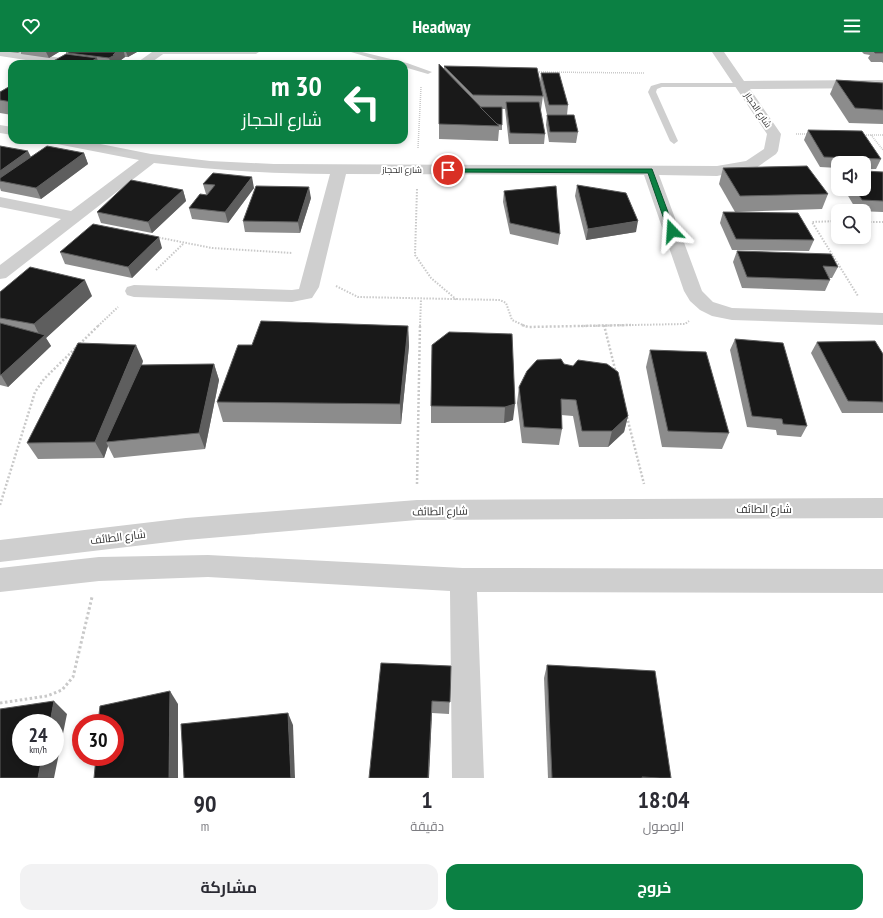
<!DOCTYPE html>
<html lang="ar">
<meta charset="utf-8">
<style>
body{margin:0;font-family:"PT Sans Narrow",Cairo,sans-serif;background:#f2f2f3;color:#2b2b33;direction:rtl;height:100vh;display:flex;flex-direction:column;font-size:15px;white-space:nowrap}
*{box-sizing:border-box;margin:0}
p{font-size:13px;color:#7c7c81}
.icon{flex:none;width:22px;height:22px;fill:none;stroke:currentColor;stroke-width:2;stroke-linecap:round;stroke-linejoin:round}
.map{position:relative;height:726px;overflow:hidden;direction:ltr}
.sheet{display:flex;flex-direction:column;background:#fff;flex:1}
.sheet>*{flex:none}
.banner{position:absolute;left:8px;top:8px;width:400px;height:84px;border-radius:12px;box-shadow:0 2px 6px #0003;direction:rtl;background:#0b8043;color:#fff;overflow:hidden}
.tools{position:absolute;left:831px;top:104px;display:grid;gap:8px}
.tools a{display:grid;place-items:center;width:40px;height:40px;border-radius:8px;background:#fff;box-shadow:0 2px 6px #0003;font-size:20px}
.speed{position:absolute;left:12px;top:662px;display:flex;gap:8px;font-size:20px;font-weight:700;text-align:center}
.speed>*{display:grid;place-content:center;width:52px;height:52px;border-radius:50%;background:#fff;box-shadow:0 2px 6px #0003;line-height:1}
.speed small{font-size:10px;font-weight:400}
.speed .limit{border:6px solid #d22;background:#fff;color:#111}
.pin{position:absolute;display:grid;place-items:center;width:34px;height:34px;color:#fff;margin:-17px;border:2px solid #fff;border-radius:50%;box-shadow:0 1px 4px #0007}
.me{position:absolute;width:44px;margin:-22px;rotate:340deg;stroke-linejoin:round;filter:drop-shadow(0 0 3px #0008)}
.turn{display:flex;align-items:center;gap:14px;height:84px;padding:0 20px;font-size:18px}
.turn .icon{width:52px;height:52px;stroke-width:2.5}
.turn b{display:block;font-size:28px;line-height:34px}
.eta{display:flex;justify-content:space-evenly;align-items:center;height:68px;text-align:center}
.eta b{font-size:24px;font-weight:700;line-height:28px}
.primary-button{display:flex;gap:8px;margin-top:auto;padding:8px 20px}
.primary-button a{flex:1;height:46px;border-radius:12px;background:#0b8043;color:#fff;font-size:16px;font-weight:700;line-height:46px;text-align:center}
.primary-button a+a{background:#f2f2f3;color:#2b2b33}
header{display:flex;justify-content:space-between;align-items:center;height:52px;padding:0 20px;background:#0b8043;color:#fff;font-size:18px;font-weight:700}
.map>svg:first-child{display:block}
</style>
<header><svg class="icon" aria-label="menu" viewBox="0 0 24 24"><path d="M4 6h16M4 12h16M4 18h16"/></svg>Headway<svg class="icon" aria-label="heart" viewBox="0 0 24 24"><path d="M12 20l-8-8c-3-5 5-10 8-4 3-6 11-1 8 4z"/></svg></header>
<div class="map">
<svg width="883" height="726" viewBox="0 0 883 726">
<rect width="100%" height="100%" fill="#fff"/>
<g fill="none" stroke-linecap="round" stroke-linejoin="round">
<g stroke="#c9c9c9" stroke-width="1.5" stroke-dasharray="1 1" stroke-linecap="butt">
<polyline points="535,20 644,21"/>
<polyline points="796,82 809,82"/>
<polyline points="862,83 883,83"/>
<polyline points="871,83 883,98"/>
<polyline points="418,96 421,35"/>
</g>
<g stroke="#c9c9c9" stroke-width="2" stroke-dasharray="1.5 1.5" stroke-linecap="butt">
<polyline points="417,137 415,203 431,226 457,248"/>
<polyline points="838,169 812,170 858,244"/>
<polyline points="864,170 883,170"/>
<polyline points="156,185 212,196 292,201"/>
<polyline points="156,218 184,191"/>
<polyline points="336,234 358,245 500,248 506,251 512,268 525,274"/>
<polyline points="98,274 118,255"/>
<polyline points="420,274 421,247"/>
<polyline points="578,274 685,272 689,269"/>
</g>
<g stroke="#c9c9c9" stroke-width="2.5" stroke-dasharray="2 2" stroke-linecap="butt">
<polyline points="522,273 528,275 631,273"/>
<polyline points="604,273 616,321"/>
<polyline points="627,365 644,432"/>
<polyline points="417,432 420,273"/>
<polyline points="0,453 35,340 44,327 99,273"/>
</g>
<polyline stroke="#c9c9c9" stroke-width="3" stroke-dasharray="2.5 2.5" stroke-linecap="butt" points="0,651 47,644 62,638 73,625 92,545"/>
<g fill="#cfcfcf" fill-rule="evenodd">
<polygon points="157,0 259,0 256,2 160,2"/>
<polygon points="351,0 362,0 407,11 432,20 428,22 404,15 404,12 391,12"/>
<polygon points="661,31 741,31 745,33 741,35 662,35 657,37 656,40 678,89 674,92 670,89 648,40 651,34"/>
</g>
<g fill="#cfcfcf" fill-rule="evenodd">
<polygon points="0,0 22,0 74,8 78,9 80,12 52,12 0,4"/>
<polygon points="152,0 166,0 149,12 135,12"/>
<path d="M712 0H724L744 29 883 28V36L750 37 781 82 778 99 776 102 756 116 751 117 717 124 659 123 702 239 713 250 732 256 883 261V273L732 268 712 264 700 258 690 249 684 239 644 123 346 122 319 235 312 246 292 250 134 245 127 243 125 239 127 235 134 233 292 238 299 237 330 122C271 122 213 118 154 111L6 226 0 227V213L61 167 0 155V145L71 159 139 108 57 92 52 91 50 88H80L151 102 210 109 274 112 717 114 746 109 764 97 767 82Z"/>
<polygon points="0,73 12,75 12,83 0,81"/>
<polygon points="883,446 883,466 417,468 186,488 0,510 0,488 186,466 417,448"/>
<polygon points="208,503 463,516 883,517 883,541 477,540 484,726 452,726 450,539 208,525 99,529 0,540 0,516 99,505"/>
</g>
</g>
<g fill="#8c8c8c">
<polygon points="10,0 20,0 18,1"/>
<polygon points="21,0 59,0 49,6 21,2"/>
<polygon points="66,0 137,0 128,5 125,5 117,11 118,12 48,12 66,2"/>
<polygon points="862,0 883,0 883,11 882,10 871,10 868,6 870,3 864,2"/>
<polygon points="439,12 444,17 444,14 543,44 541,58 540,58 545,82 544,92 509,92 505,57 502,57 502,78 499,78 498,89 439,87"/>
<polygon points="541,21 568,53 567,63 547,63 540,30"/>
<polygon points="836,28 883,31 883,72 849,71 830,42"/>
<polygon points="12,33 12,63 0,61 0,40"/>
<polygon points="547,63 578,80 576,91 549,90 546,73"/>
<polygon points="808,78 881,107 876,117 864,117 864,111 838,111 838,116 820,115 804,88"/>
<polygon points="0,94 31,105 84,101 88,112 41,147 1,139 0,136"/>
<polygon points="723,116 828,142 822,157 735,160 719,132"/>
<polygon points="883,120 883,160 857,159 844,137 864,137"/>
<polygon points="203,132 254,136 228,171 192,167 189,156 207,143 206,142"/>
<polygon points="577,133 636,180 586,188 575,144"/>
<polygon points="183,138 186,149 152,181 101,171 97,160"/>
<polygon points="504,139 560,182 558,193 510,182 503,150"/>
<polygon points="311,146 300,181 245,180 243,169"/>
<polygon points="723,160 814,188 809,199 732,198 720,171"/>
<polygon points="162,196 132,226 65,212 60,200"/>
<polygon points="737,199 838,215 832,226 829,226 830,228 825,239 742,236 733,210"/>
<polygon points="0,240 92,244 46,286 51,294 8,335 0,333"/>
<polygon points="408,274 409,294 401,372 223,370 217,350 252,293"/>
<polygon points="512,282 513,368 504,371 431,371 431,354"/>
<polygon points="735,287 807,374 801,385 777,383 776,378 747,375 730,298"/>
<polygon points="817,290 883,302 883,361 842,361 811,301"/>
<polygon points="650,298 729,381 722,397 662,395 646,315"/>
<polygon points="143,309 142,313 214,312 219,328 205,397 114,406 108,394 104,406 38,407 27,391"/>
<polygon points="564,312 628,364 624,380 608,395 579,395 573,364 561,363 562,377 559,393 522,391 517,351 519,335"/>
<polygon points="547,613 671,726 548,726 544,626"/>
<polygon points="451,614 449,662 432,661 369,726"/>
</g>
<g fill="#5e5e5e">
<polygon points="46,0 59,0 49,6"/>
<polygon points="116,0 124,0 125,5 117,11 118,12 111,12 109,6"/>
<polygon points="126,0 137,0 128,5"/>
<polygon points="97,6 99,12 87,12"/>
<polygon points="28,99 33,109 0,129 0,119"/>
<polygon points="84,101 88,112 41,147 36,136"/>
<polygon points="252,125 254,136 228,171 225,160"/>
<polygon points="309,135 311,146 300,181 298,170"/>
<polygon points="183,138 186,149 152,181 148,170"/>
<polygon points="638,169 636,180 586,188 588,177"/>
<polygon points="159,185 162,196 132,226 128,215"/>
<polygon points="85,228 92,244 46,286 51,294 8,335 1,323 41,286 34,272"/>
<polygon points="408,274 409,294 401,372 400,352"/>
<polygon points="136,293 143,309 110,389 106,390 108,394 104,406 95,390"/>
<polygon points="214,312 219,328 205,397 199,381"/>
<polygon points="515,352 513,368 504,371 505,355"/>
<polygon points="628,364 624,380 608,395 612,379"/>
<polygon points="170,639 178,652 178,726 169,726"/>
<polygon points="54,649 67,662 54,726 38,726 42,705 55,705 55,671 50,671"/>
<polygon points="432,649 432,661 429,726 428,726"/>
<polygon points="288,661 293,673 295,726 291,726"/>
</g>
<g fill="#191919" stroke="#5e5e5e">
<polygon points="69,0 116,0 113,3 115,3 109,6 68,1"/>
<polygon points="874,0 883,0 883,1 875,1"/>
<polygon points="66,2 97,6 87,12 48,12"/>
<polygon points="439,12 499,74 439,72"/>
<polygon points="444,14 537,16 543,44 473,43"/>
<polygon points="541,21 559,21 568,53 549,53"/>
<polygon points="836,28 883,31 883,58 855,56"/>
<polygon points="12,33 12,50 0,48 0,40"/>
<polygon points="506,50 539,50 545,82 510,81"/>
<polygon points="480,55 502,55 502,73 497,72"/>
<polygon points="547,63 574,63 578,80 550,80"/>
<polygon points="808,78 862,79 881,107 824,105"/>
<polygon points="0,94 28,99 0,119"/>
<polygon points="47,94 84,101 36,136 0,129 0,126"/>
<polygon points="807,114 828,142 740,144 723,116"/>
<polygon points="864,119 883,120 883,149 862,148 855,137 864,137"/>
<polygon points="213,121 252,125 225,160 189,156 200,142 207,143 215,133 203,132"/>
<polygon points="131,128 183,138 148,170 97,160"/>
<polygon points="577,133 626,141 638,169 588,177"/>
<polygon points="256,134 309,135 298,170 243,169"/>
<polygon points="556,134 560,182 510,171 504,139"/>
<polygon points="723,160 798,161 814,188 736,187"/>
<polygon points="93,172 159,185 128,215 60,200"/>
<polygon points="737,199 831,202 838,215 823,214 830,228 747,225"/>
<polygon points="30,215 85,228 34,272 0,266 0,240"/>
<polygon points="261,269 408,274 400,352 217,350 238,293 252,293"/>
<polygon points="0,271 45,283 1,323 0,323"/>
<polygon points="449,280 512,282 515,352 505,355 431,354 432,293"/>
<polygon points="735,287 783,291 807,374 783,372 782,367 752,364"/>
<polygon points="875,289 883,302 883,350 848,349 817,290"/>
<polygon points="78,291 136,293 95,390 27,391"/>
<polygon points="650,298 706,300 729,381 668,379"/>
<polygon points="561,307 564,312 573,314 578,308 607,312 618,320 628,364 612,379 582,379 576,348 561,347 562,377 524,375 519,335 527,319 537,308"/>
<polygon points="214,312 199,381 106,390 141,313"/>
<polygon points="381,611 451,614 450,650 432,649 428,726 369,726"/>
<polygon points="547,613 655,619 671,726 660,726 642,725 642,726 552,726"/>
<polygon points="170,639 169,726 94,726 96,705 115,705 115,671 98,671 100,654"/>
<polygon points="54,649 50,671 21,671 21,705 42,705 38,726 0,726 0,657"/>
<polygon points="288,661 291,726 184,726 181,672"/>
</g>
<polygon fill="#0b8043" stroke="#07532c" points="446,117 652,117 675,179 672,181 668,179 648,121 448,120 446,119"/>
<g text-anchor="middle" stroke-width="4" stroke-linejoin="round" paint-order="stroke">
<g font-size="9" fill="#323232" stroke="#fff">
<text transform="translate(758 58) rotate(56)" y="3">شارع الحجاز</text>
<text x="402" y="121">شارع الحجاز</text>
</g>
<g font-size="11" fill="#323232" stroke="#fff">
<text x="764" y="461">شارع الطائف</text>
<text transform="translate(440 459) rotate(-1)" y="4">شارع الطائف</text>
<text transform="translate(118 485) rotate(-7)" y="4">شارع الطائف</text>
</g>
</g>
</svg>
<div class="tools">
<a><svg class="icon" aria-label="sound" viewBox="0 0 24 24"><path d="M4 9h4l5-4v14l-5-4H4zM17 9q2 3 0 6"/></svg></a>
<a><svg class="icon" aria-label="search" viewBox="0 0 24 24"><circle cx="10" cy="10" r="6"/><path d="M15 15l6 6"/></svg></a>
</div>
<div class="speed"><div>24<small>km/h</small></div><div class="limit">30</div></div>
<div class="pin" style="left:448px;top:118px;background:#d93025"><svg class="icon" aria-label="arrive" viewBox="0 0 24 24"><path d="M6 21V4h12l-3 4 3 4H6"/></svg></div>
<svg class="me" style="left:672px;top:179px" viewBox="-20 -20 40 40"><path d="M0-17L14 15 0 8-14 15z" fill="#0b8043" stroke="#fff" stroke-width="4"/></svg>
<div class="banner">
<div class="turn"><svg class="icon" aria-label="left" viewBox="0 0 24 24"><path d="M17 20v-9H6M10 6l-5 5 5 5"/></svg><div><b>30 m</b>شارع الحجاز</div></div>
</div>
</div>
<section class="sheet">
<div class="eta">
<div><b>18:04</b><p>الوصول</p></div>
<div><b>1</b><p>دقيقة</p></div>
<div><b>90</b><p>m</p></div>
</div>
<div class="primary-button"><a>خروج</a><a>مشاركة</a></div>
</section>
